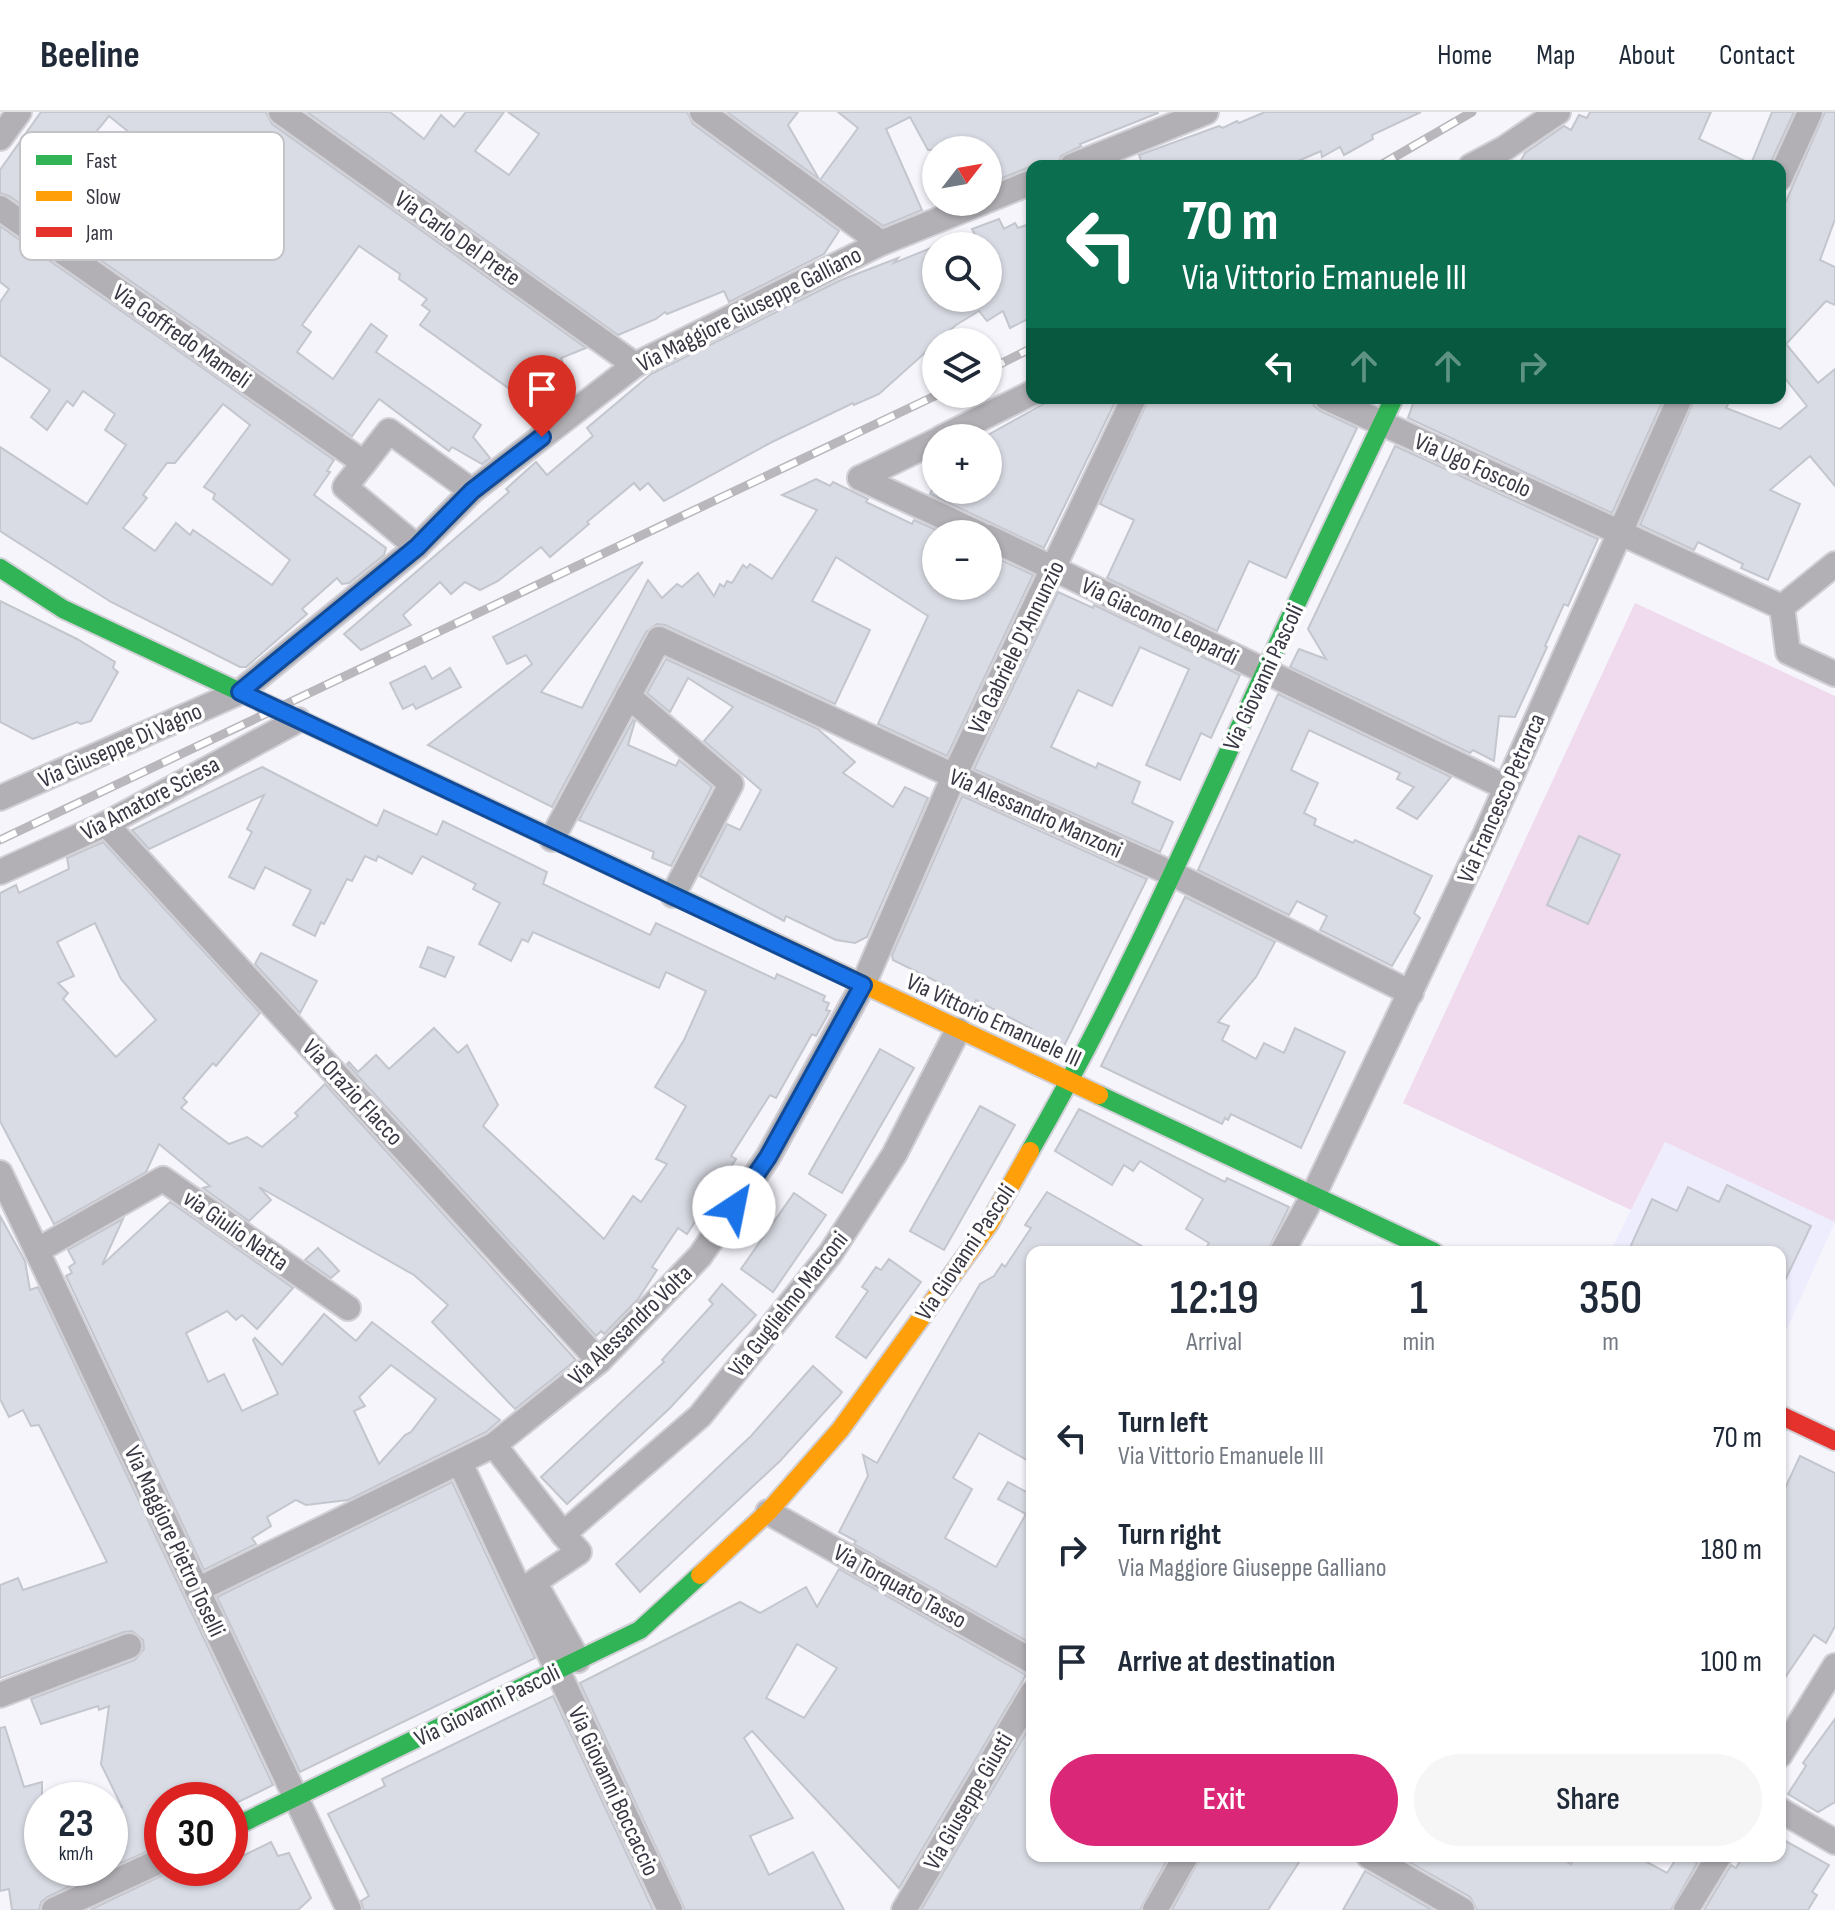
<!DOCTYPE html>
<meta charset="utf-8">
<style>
body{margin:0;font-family:"Sofia Sans Condensed",sans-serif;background:#f6f6f7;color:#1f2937;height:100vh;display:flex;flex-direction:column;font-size:30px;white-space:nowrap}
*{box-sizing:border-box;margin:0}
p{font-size:26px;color:#747a83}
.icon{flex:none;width:44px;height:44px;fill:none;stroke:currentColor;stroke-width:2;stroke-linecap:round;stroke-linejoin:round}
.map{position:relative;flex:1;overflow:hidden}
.side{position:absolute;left:1026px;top:1134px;width:760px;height:616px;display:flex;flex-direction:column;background:#fff;border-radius:16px;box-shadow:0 2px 6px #0004}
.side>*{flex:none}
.guide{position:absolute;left:1026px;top:48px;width:760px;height:244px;border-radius:16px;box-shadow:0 2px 6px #0004;background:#0b6e4f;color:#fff;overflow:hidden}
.needle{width:52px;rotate:59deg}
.controls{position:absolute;left:922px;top:24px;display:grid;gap:16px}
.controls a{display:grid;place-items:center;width:80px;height:80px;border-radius:50%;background:#fff;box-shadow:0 2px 6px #0004;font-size:40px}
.speed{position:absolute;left:24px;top:1670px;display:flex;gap:16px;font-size:40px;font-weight:700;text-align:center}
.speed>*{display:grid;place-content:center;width:104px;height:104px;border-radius:50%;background:#fff;box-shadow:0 2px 6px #0004;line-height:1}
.speed small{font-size:20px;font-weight:400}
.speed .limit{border:12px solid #d22;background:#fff;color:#111}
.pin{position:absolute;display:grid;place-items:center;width:68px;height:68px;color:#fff;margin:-82px -34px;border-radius:50% 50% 50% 0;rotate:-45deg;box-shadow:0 0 8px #0007}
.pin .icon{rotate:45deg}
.me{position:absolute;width:88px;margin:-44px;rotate:34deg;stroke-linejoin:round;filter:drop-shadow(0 0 6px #0008)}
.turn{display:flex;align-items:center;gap:28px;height:168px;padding:0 24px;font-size:36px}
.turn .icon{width:104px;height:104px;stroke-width:2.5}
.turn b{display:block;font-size:56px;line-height:68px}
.lanes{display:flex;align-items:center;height:76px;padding:0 24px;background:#0003;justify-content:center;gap:40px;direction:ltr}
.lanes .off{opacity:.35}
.eta{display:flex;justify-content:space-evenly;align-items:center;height:136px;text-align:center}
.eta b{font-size:48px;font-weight:600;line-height:56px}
.action{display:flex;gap:16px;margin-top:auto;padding:16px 24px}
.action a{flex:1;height:92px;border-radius:48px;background:#db2777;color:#fff;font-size:32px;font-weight:600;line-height:92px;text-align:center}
.action a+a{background:#f6f6f7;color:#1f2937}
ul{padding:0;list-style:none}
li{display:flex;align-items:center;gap:24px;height:112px;padding:0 24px}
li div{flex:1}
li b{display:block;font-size:30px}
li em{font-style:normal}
header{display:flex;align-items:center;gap:48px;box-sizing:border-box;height:112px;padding:0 40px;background:#fff;border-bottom:2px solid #e0e1e3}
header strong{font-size:38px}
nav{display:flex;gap:44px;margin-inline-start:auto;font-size:28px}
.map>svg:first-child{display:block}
</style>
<header>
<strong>Beeline</strong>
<nav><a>Home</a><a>Map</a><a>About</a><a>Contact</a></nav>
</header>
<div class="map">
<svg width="1835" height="1798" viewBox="0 0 1835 1798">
<rect width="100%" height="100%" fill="#f6f5fc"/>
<polygon fill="#eeedfd" points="1665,1030 1835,1110 1780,1232 1780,1140 1610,1140"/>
<polygon fill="#efdbed" points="1635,491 1835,584 1835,1110 1665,1030 1631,1098 1403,991"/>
<g fill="#dadce5" stroke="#c4c6ce" stroke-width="2" fill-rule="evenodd">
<path d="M41 0H266L272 12 586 236 561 246 572 274 542 300 420 213 430 199 422 193 427 187 399 167 400 162 359 134 302 213 311 220 297 240 333 267 371 212 387 224 376 240 481 313 473 325 490 346 482 352 452 335 449 339 379 287 352 324 9 84 0 81V58ZM109 4 146 34 117 74 77 43Z"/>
<polygon points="307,0 390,0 424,27 441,3 454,15 466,0 504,0 475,39 509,63 539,22 508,0 687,0 693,12 839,119 824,142 729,190 724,179 667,202 665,200 656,207 618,223"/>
<polygon points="727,0 798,0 788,13 819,67"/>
<polygon points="838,0 1158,0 1158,1 1080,32 1081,34 1061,44 1057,54 1032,54 997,68 988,57 988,38 928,38 910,5 886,17 922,98 883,114 820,68 858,16"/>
<polygon points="1265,0 1421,0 1372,23 1373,27 1344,43 1340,35 1322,45 1321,39 1287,54 1143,54 1139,43 1219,14 1223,16 1237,9 1239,11"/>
<polygon points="1590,0 1711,0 1699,27 1751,52 1772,0 1794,0 1769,54 1518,54 1525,41 1564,14 1571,18 1579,3 1587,6"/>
<polygon points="1825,0 1835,0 1835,107 1820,148 1835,155 1835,193 1826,189 1786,232 1818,271 1835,257 1835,374 1810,344 1770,378 1800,392 1768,468 1741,456 1743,452 1698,430 1694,438 1640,413 1695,286 1731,286 1726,296 1780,317 1807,294 1780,260 1780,103"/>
<polygon points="999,107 1004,117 1015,111 1018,116 1032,111 1032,205 1010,216 1003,199 987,209 979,199 956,213 879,282 854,293 853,291 772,330 664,389 648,371 640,378 634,371 587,410 589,412 550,445 541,435 498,469 480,478 465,470 451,482 440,470 403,503 411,513 361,538 344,522 509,380 506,377 536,350 547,363 593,324 587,316 651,262 841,168 898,146 894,151 936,134 936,186 988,186 988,134 981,134 972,117"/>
<path d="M0 114 334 348 327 359 330 360 314 383 386 436 384 443 349 471 342 472 337 466 302 497 307 502 246 555H240L111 490 0 419V335L87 392 126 333 105 318 115 302 83 279 73 294 67 289 47 318 31 305 50 278 0 243V190L9 177 0 170ZM223 292 250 313 204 375 215 382 213 387 290 448 272 473 193 418 190 423 176 411 155 439 123 416 147 386 143 383 167 351H175Z"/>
<polygon points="1054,286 1117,286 1044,436 930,382 932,378 988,378 988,323"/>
<polygon points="1149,286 1312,286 1314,294 1320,299 1357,316 1286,466 1249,449 1217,519 1107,466 1134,408 1100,392"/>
<polygon points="1415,286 1664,286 1612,401 1408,306"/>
<polygon points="1395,334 1598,427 1568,494 1564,492 1545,534 1547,535 1515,605 1499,604 1494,649 1473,638 1470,641 1290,555 1299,537 1326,547 1308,517"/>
<polygon points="816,367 830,374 833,370 868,387 866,390 912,412 914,408 945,422 936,422 936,474 988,474 988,442 1033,463 947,644 878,612 928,504 836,445 812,489 870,518 835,592 665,513 657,512 646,520 552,695 428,633 532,552 526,543 507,552 493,525 643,450 541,580 582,596 648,468 662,486 677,472 682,475 698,461 714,484 720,472 724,475 727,469 732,471 743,453 747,456 750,452 772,467 817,398 782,383"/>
<polygon points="1058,480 1093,496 1094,493 1240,563 1211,626 1201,621 1180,668 1146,653 1189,557 1140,535 1112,594 1078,578 1051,635 1096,656 1098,651 1140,670 1132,691 1173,710 1160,740 974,657"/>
<polygon points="0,489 77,527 115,550 113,556 118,560 91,609 81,612 77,610 33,627 0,610"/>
<polygon points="666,547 818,617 855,650 843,661 893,695 905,675 928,686 867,825 855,831 836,828 786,804 784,809 700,764 727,712 740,718 761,678 704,629 733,595 688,566 670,600 647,581"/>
<polygon points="425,554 432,567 450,556 461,575 416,597 413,592 403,597 390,571"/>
<polygon points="1278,582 1451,665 1417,707 1397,696 1414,675 1397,667 1400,661 1309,618 1291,658 1318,671 1304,701 1316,707 1314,713 1353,731 1355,728 1432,764 1414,801 1420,806 1392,854 1320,818 1327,804 1297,789 1289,803 1198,758"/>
<polygon points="633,608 635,609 628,633 676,654 679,648 712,675 671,754 652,746 654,740 579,708"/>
<polygon points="262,655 377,714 384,698 437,723 443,709 547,760 543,772 650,823 656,811 775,867 777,862 825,884 823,889 829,891 826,898 830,899 816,924 812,922 776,986 770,983 731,1044 736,1047 687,1122 678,1116 652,1155 657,1158 638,1187 604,1222 601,1219 596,1224 347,952 349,950 358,960 376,943 389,957 434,916 458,941 467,933 498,993 483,1014 604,1127 633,1084 641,1090 667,1052 656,1047 686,994 655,975 684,928 706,879 666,860 659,876 533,820 528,830 522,827 511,849 479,832 500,791 473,777 476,772 422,744 412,762 378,744 376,749 365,744 352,769 347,767 324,812 321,810 315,824 293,813 311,778 265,755 254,777 229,765 252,720 247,717 264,683 149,737 132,718"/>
<polygon points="962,684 1147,767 1063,936 1031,920 1032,917 976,888 973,894 945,879 948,875 893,848 892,843"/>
<polygon points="1579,724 1620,743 1588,812 1547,793"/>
<path d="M103 730 260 901 216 954 213 951 183 986 187 990 181 996 229 1032 247 1025 262 1035 298 1004 295 1001 325 972 576 1248 515 1297 432 1210 448 1193 414 1163 259 1075 271 1088 249 1109 203 1076 210 1074 159 1032 146 1060 54 1112 0 1009V781L16 773 19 781 69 757 67 746ZM95 811 121 867 156 908 116 945 63 887 68 881 58 871 74 864 57 830Z"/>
<polygon points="1185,785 1275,830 1256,865 1218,910 1229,914 1222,928 1256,947 1264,931 1284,941 1295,916 1345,940 1301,1036 1231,1002 1228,1008 1225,1006 1222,1012 1101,954"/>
<polygon points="428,835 454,845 445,865 420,855"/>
<polygon points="261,841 317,869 300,901 255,852"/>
<polygon points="880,937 914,956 842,1081 809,1062"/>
<polygon points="980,994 1015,1013 944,1138 910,1119"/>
<polygon points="1079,997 1225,1070 1227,1066 1289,1095 1267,1140 1204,1140 1209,1131 1186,1117 1203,1087 1140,1049 1133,1059 1124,1053 1112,1073 1055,1039"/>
<polygon points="1727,1073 1811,1114 1780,1179 1780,1140 1628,1140 1652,1087 1677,1099 1688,1075 1719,1090"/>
<polygon points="1047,1080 1152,1140 1032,1140 1032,1351 979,1321 953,1366 972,1377 945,1426 996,1455 1026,1402 998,1387 1008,1370 1032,1383 1032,1532 854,1432 856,1429 839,1420 868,1364 863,1343 877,1351 980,1172 994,1164 1002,1152 1005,1155 1031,1116 1025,1113"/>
<polygon points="794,1081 826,1103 773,1180 741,1157"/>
<path d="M170 1090 293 1176 257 1217 242 1203 236 1208 227 1199 186 1221 208 1270 224 1262 242 1299 278 1282 253 1228 255 1226 282 1253 324 1202 356 1229 372 1210 500 1308 486 1320 348 1388 306 1393 296 1388 267 1405 271 1414 252 1426 256 1432 204 1458 66 1164 72 1161 69 1155 75 1151 68 1138 123 1107 102 1153ZM391 1253 436 1287 411 1320 405 1323 379 1352 354 1299 365 1294 359 1285Z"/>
<polygon points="0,1104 25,1149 30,1178 38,1175 273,1673 230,1694 230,1688 162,1688 162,1733 110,1756 110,1701 122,1695 101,1652 109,1594 99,1598 98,1594 41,1612 31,1587 135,1548 144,1537 143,1528 132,1519 124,1520 0,1566 0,1473 18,1466 23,1478 107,1450 39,1313 31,1314 23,1298 9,1305 0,1287"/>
<polygon points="318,1136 339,1159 331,1166 305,1148"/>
<polygon points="889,1147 921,1170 866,1246 836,1225 868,1179 862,1175 876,1155 881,1158"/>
<polygon points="722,1172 756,1203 670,1296 567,1392 541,1365 664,1250 662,1248 713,1192 709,1188"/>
<polygon points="813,1254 842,1280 838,1285 780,1349 640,1480 616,1452 751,1324"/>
<polygon points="1800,1344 1835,1361 1835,1514 1826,1531 1814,1523 1780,1573 1780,1387"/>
<polygon points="452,1370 535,1546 300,1660 217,1485"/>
<path d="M839 1457 1026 1563 899 1776 752 1619 744 1626 793 1706 750 1724 769 1763 813 1740 844 1798H685L580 1571 740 1490 760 1501 806 1475 817 1495ZM797 1532 837 1556 804 1606 766 1586Z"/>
<polygon points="553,1584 653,1798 364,1798 361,1789 369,1784 328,1702 385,1674 382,1667"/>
<polygon points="1835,1607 1835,1690 1818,1700 1788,1682 1806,1654 1803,1651"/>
<polygon points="1032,1611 1032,1744 1169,1744 1140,1798 921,1798"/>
<polygon points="5,1615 24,1675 42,1670 42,1756 78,1756 81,1769 47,1785 41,1790 39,1798 12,1798 9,1777 0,1779 0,1616"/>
<polygon points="1780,1726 1829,1753 1812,1780 1817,1783 1808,1798 1704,1798 1731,1753 1736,1756 1743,1744 1780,1744"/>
<polygon points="271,1730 278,1744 289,1741 311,1786 298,1798 90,1798 171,1759 174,1764 190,1756 230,1756 230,1750"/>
<polygon points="1201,1744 1303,1744 1268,1798 1172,1798"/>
<polygon points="1399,1744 1557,1744 1571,1752 1575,1744 1636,1744 1667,1761 1678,1744 1685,1744 1697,1751 1671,1798 1477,1798 1470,1785"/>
<polygon points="1365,1759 1432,1798 1343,1798"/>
</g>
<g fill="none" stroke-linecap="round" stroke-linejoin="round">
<g stroke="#d1d0d6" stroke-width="28">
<g id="street">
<polyline points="281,0 635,253"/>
<polyline points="702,0 881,131"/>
<polyline points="0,26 19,0"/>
<polyline points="1072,54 1206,0"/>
<polyline points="1471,54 1505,36 1558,0"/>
<polyline points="1780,66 1810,0"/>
<polyline points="988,88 1032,70"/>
<polyline points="0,96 364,351"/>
<polyline points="1327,286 1782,495 1788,540 1835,562"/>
<polyline points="941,326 1032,281"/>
<polyline points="860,366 980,422"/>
<polyline points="860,366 936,329"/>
<polyline points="988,425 1505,675"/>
<polyline points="417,435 345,375 389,319 472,379"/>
<polyline points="1782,495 1835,452"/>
<polyline points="628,584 731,672 673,783"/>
<polyline points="0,686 240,580 417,435 472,379 635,253 881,131 983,90"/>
<polyline points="106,712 599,1249"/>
<polyline points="552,727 659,527 954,664 1173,762 1411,881"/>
<polyline points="0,760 106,712 298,608"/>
<polyline points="0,1061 349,1798"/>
<polyline points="38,1138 163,1067 348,1196"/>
<polyline points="1282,1140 1314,1082 1486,721 1680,286"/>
<polyline points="494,1333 563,1422 579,1440 534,1470 578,1548"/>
<polyline points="460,1351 670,1798"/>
<polyline points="768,1400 1032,1549"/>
<polyline points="563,1422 700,1304 830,1142 894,1043 958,918"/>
<polyline points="197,1478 494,1333 599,1249 700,1144 768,1045 863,873 954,664 1134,286"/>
<polyline points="0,1583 129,1534"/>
<polyline points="1780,1643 1835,1554"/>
<polyline points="1780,1698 1835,1730"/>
<polyline points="1369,1744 1462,1798"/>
<polyline points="54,1798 162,1748"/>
<polyline points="904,1798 1032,1581"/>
<polyline points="1155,1798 1186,1744"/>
<polyline points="1686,1798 1719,1744"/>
</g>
</g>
<g stroke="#d1d0d6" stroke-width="22">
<g id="fast">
<polyline points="0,456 63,497 763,825"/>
<polyline points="1099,983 1434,1140"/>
<path d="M1030 1039C1118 887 1189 726 1262 566 1305 472 1350 379 1394 286"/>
<polyline points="230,1717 640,1518 700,1463"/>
</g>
</g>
<g stroke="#d1d0d6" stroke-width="22">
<g id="slow">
<polyline points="763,825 1099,983"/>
<polyline points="700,1463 768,1400 840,1318 989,1112 1030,1039"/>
</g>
</g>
<g stroke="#d1d0d6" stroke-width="22">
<polyline id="jam" points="1780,1303 1835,1329"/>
</g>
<use href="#street" stroke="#b2b0b5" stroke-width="24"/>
<use href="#fast" stroke="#30b455" stroke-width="18"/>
<use href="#slow" stroke="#ff9f0a" stroke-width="18"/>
<use href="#jam" stroke="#e5322d" stroke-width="18"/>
<g stroke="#b9b7bc" stroke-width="9">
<g id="rail">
<polyline points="1379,54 1472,0"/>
<polyline points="988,258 1032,236"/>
<polyline points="0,728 939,282"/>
</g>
</g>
<use href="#rail" stroke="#fff" stroke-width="6" stroke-dasharray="18" stroke-linecap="butt"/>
</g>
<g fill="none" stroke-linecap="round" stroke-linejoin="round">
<g stroke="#114b97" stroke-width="20">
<polyline id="route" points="542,325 472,379 417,435 240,580 863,873 768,1045 734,1095"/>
</g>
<use href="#route" stroke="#1a73e8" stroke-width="14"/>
</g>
<g text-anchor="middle" stroke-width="7" stroke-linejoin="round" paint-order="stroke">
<g font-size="24" fill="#383743" stroke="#fff">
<text transform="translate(458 126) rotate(35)" y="8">Via Carlo Del Prete</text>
<text transform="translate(749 197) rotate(-27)" y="8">Via Maggiore Giuseppe Galliano</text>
<text transform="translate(182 224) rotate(35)" y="8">Via Goffredo Mameli</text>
<text transform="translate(1473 353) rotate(24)" y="8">Via Ugo Foscolo</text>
<text transform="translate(1160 509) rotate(26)" y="8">Via Giacomo Leopardi</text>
<text transform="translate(1016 535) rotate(-64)" y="8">Via Gabriele D'Annunzio</text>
<text transform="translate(1263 565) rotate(-65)" y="8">Via Giovanni Pascoli</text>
<text transform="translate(120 633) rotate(-24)" y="8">Via Giuseppe Di Vagno</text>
<text transform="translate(150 686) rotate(-28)" y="8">Via Amatore Sciesa</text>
<text transform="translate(1501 686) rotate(-66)" y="8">Via Francesco Petrarca</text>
<text transform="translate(1036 701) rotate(24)" y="8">Via Alessandro Manzoni</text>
<text transform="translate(994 908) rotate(25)" y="8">Via Vittorio Emanuele III</text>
<text transform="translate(353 980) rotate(47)" y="8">Via Orazio Flacco</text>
<text transform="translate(236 1118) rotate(35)" y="8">via Giulio Natta</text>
<text transform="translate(965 1140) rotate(-56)" y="8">Via Giovanni Pascoli</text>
<text transform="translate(788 1192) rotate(-52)" y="8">Via Guglielmo Marconi</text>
<text transform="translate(630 1213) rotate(-44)" y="8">Via Alessandro Volta</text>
<text transform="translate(175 1429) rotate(65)" y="8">Via Maggiore Pietro Toselli</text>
<text transform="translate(900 1474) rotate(29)" y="8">Via Torquato Tasso</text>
<text transform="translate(487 1593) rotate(-26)" y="8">Via Giovanni Pascoli</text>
<text transform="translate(614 1679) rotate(65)" y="8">Via Giovanni Boccaccio</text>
<text transform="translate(968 1689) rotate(-60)" y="8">Via Giuseppe Giusti</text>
</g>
</g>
<rect x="20" y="20" width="264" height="128" rx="12" fill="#fff" stroke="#c3c3c7" stroke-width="2"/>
<rect x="36" y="43" width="36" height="10" fill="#30b455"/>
<rect x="36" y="79" width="36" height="10" fill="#ff9f0a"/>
<rect x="36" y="115" width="36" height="10" fill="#e5322d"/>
<g font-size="22" fill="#383743">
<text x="86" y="56">Fast</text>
<text x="86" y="92">Slow</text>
<text x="86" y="128">Jam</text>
</g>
</svg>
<div class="controls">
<a><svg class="needle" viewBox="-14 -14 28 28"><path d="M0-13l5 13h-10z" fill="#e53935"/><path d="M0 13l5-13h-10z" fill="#747a83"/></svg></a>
<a><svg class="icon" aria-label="search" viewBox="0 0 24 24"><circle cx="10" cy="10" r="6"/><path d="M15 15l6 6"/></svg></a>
<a><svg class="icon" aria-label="layers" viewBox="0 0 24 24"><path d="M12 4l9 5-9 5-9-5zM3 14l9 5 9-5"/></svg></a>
<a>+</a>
<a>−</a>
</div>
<div class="speed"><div>23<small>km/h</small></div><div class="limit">30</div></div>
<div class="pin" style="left:542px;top:325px;background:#d93025"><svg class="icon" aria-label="arrive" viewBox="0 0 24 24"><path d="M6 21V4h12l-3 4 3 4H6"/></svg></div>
<svg class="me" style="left:734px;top:1095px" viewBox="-20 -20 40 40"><circle r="19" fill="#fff"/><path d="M0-13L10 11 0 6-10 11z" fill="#1a73e8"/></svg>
<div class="guide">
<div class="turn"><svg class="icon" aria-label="left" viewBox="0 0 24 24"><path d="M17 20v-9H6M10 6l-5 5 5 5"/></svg><div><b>70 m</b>Via Vittorio Emanuele III</div></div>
<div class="lanes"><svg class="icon" aria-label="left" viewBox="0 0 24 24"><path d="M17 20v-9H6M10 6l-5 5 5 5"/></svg><svg class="icon off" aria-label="ahead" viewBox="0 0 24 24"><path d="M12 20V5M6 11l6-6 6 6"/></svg><svg class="icon off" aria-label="ahead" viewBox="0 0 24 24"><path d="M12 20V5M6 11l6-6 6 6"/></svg><svg class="icon off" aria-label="right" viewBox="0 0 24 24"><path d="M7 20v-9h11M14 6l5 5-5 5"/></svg></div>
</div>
<section class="side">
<div class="eta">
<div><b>12:19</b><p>Arrival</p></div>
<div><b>1</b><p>min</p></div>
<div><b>350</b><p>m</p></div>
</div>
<ul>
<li><svg class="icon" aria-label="left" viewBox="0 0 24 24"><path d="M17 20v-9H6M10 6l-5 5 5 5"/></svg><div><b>Turn left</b><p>Via Vittorio Emanuele III</p></div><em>70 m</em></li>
<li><svg class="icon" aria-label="right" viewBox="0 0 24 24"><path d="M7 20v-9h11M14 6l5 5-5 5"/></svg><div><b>Turn right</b><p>Via Maggiore Giuseppe Galliano</p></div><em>180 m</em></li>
<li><svg class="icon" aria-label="arrive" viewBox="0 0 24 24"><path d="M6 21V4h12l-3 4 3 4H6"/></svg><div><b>Arrive at destination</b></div><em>100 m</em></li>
</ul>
<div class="action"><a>Exit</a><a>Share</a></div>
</section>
</div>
